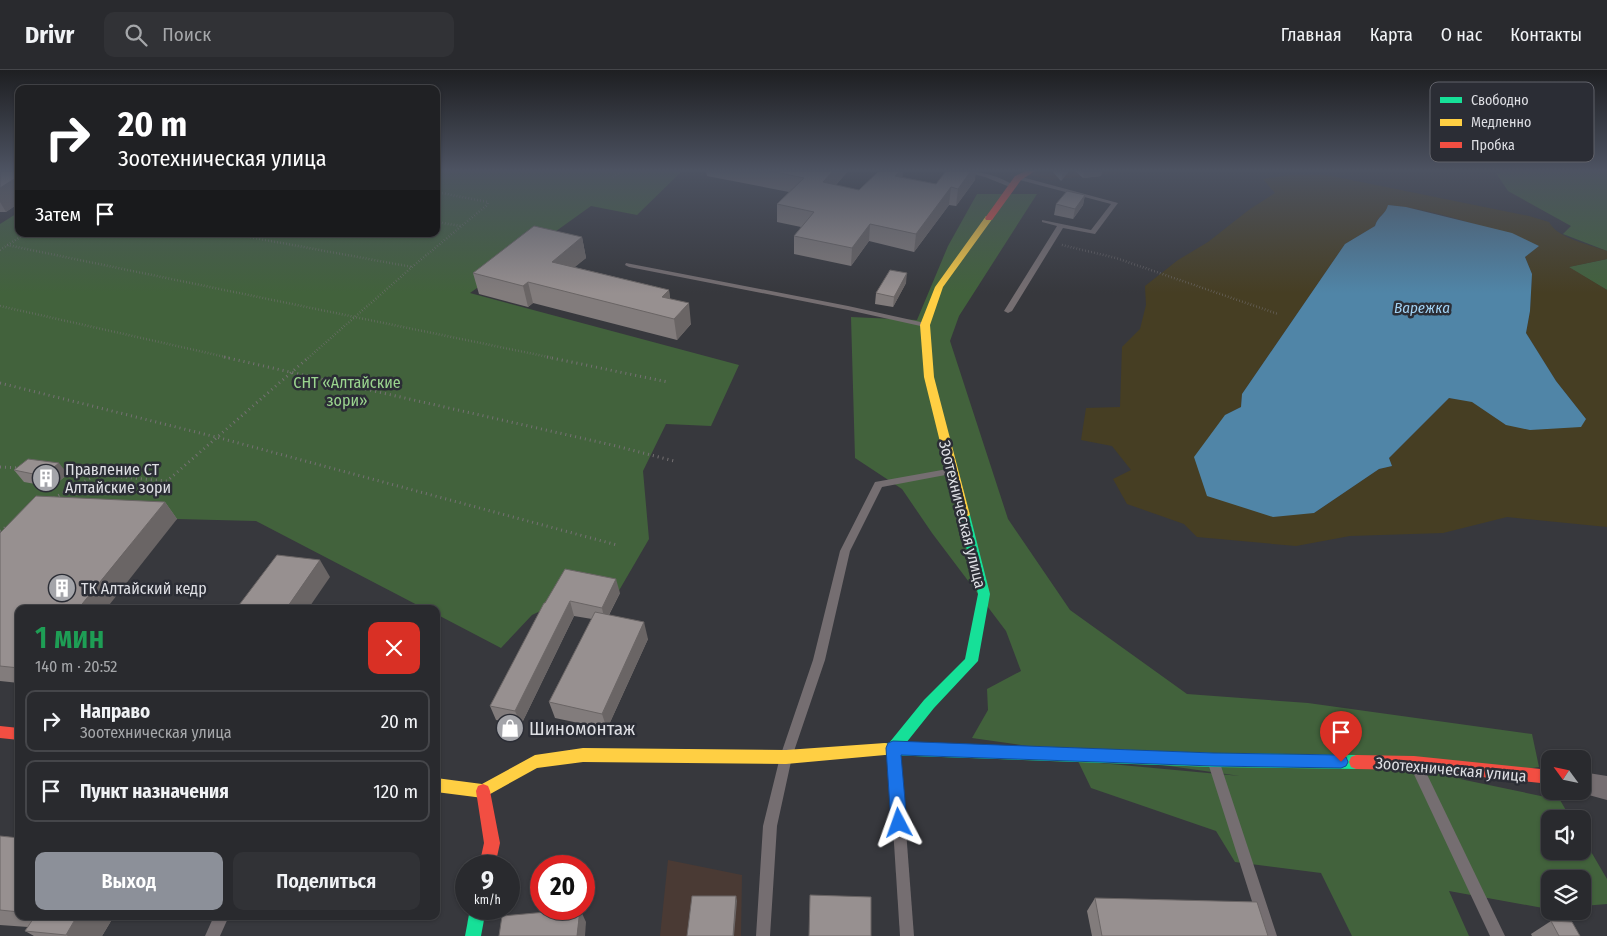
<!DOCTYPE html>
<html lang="ru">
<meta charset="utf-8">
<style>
body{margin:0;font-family:"Fira Sans Condensed",sans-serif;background:#313236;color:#f1f3f6;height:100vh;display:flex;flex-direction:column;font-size:19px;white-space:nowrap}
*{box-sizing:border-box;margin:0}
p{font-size:16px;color:#a5a7aa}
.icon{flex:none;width:28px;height:28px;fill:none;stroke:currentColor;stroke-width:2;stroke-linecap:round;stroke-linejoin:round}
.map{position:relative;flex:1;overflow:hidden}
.drawer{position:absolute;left:15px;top:535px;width:425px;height:315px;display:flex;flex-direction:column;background:#292a2e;border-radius:10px;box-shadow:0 1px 4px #0004,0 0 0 1px #45464a}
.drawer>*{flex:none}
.guide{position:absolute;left:15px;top:15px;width:425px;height:152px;border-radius:10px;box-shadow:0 1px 4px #0004,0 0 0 1px #45464a;background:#202124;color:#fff;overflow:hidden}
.needle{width:32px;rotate:303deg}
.buttons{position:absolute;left:1541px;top:680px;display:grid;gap:10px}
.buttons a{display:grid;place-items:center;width:50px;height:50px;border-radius:10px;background:#292a2e;box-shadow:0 1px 4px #0004,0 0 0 1px #45464a;font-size:25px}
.speed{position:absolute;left:455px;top:785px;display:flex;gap:10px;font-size:25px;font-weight:700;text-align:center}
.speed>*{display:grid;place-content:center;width:65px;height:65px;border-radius:50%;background:#292a2e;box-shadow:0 1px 4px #0004,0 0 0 1px #45464a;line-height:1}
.speed small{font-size:12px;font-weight:400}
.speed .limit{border:8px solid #d22;background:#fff;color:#111}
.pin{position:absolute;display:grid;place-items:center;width:42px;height:42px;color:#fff;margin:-51px -21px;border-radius:50% 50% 50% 0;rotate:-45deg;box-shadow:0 0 5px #0007}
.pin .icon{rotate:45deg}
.me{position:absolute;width:55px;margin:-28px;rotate:356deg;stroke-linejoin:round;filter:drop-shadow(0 0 4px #0008)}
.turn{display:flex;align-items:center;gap:18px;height:105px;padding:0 20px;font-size:22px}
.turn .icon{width:65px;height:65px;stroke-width:2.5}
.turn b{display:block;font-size:35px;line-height:42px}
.then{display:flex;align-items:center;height:48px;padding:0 20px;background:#0003;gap:10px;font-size:19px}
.round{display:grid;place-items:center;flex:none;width:52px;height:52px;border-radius:10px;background:#313236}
.headline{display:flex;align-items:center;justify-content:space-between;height:85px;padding:0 20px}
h1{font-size:30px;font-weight:600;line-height:38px;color:#1e9e55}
.button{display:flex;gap:10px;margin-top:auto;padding:10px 20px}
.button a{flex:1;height:58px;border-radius:10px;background:#8c9099;color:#fff;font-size:20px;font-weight:600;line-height:58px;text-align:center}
.button a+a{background:#313236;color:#f1f3f6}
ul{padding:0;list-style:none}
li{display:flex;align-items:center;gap:15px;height:62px;margin:0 10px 8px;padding:0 10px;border:2px solid #45464a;border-radius:10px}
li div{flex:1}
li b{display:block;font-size:19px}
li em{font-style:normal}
header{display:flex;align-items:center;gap:30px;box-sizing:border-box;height:70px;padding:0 25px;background:#292a2e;border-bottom:1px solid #45464a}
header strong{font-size:24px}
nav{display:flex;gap:28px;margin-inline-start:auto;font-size:18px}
.search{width:350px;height:45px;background:#313236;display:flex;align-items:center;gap:12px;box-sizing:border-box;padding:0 18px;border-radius:10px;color:#a5a7aa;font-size:19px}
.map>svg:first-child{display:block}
</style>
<header>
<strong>Drivr</strong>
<div class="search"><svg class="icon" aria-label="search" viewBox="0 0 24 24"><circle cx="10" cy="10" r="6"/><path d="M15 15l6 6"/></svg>Поиск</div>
<nav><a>Главная</a><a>Карта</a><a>О нас</a><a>Контакты</a></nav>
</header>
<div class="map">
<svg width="1607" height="866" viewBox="0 0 1607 866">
<rect width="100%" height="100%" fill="#37383d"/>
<g fill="#4a3a34">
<polygon points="1011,101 1139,101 1050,110"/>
<polygon points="668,790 742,805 741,866 660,866"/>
</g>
<g fill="#42623c">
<polygon points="436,101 682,101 637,145 591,136 470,223 739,295 711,356 666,354 643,401 649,469 603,548 563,530 532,545 501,578 436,544 436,539 425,539 256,451 177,449 100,435 0,462 0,154 19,142 19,164 436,164"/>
<polygon points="1511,101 1607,101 1607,181 1563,164 1571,156 1508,121 1496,103"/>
<polygon points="977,124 1037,124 959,246 950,271 1008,449 1070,540 1187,624 1308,633 1532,664 1539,697 1460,709 1560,730 1571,749 1550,749 1550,781 1582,781 1583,768 1607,809 1607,834 1583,836 1582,809 1550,809 1550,838 1543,838 1449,821 1469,866 1352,866 1321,803 1235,792 1216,761 1091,718 1078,691 1240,706 972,668 988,640 987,619 1021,601 1006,561 932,463 902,419 855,388 851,247 917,250 948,176"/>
<polygon points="1607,189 1607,220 1568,197"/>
</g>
<path fill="#463e23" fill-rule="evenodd" d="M1289 105H1327L1529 146 1549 152C1558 169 1589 174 1607 181V189L1569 197 1607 220V457L1507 447 1443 463 1350 466 1296 476 1197 467 1184 454 1127 434 1113 409 1131 400 1112 376 1081 370 1086 338 1120 337 1122 277 1140 259 1146 235 1145 216 1178 190 1208 172 1250 139 1275 123 1263 109ZM1389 135C1440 140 1490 159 1538 176L1525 187 1532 204 1530 241 1526 263 1556 311 1586 349 1506 355 1472 331 1449 328 1389 388 1392 396 1379 399 1314 443 1225 345 1241 337 1242 324 1345 174 1375 156C1377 146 1386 144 1389 135Z"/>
<path fill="#5085a7" d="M1388 135 1406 137 1512 163 1539 176 1525 187 1532 204 1530 241 1526 263 1556 311 1586 349 1581 357 1530 360 1506 355 1472 332 1449 328 1389 388 1392 396 1379 399 1314 443 1273 447 1207 426 1194 387 1225 345 1241 337 1242 324 1345 174 1375 156C1378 146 1386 144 1388 135Z"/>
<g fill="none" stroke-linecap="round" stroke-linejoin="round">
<g stroke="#757173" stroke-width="2.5" stroke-dasharray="0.5 2.5" stroke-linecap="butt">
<polyline points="613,107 622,101"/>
<polyline points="436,152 461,156"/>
<polyline points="233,164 412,197"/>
<polyline points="7,175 553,288"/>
<polyline points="1062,175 1116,188 1278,244"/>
<polyline points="0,180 25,164"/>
<polyline points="0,236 230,288"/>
<polyline points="308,288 412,197 487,135 488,132 436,122"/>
</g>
<g stroke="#757173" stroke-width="3" stroke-dasharray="1 4" stroke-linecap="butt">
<polyline points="224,287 612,375 674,391"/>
<polyline points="547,287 668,312"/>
<polyline points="0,313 216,367 617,475"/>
<polyline points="0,397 19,398"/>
<polyline points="96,405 167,411 309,287"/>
<polyline points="54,428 96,405 63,402"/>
<polyline points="0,461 6,457"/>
</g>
<g fill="#756e71" fill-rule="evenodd">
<path d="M962 101C980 101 1000 106 1015 116L1010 117 985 107Z"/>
<polygon points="1018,106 1118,133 1095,164 1063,158 1012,241 1008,243 1004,241 1057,156 1042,152 1042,150 1091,160 1111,134 1016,109 1015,108"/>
<polygon points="626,193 848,236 925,253 929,255 925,257 848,240 629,197 625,195"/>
<polygon points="953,398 956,399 958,401 956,403 882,417 850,481 825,590 792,687 777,756 770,866 756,866 763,756 780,687 813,590 840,481 875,412"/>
<polygon points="894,675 899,677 900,681 914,866 900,866 888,681 889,677"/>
<polygon points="1214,687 1219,689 1220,693 1277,866 1263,866 1208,693 1209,689"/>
<polygon points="1417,692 1422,694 1505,866 1490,866 1411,698 1412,694"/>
<polygon points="214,846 229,846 220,866 205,866"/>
</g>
<polygon fill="#756e71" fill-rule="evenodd" points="1582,702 1607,706 1607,730 1574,721 1582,721"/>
<g fill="#16e098" fill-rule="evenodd">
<polygon points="964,441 970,445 990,524 978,591 934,638 906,673 1213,683 1356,685 1361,687 1363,692 1361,697 1356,699 1213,697 885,685 880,684 878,679 880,674 889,673 924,630 965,589 978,524 958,445"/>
<polygon points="470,839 486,839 481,866 465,866"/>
</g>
<g fill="#ffcf43" fill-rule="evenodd">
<polygon points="986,146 993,148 943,217 930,255 934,307 970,445 964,449 958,445 924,307 920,255 935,217"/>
<polygon points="885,673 890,674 892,679 890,684 885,685 786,694 583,692 537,698 483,728 436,722 436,708 482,714 535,685 583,678 786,680"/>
</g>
<g fill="#f24e42" fill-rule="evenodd">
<polygon points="1026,101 1035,101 1021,110 992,150 986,150 985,148 1015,106"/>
<polygon points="0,656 19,658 19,670 0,668"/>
<polygon points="1356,685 1414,686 1550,700 1550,714 1414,700 1356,699 1351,697 1349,692 1351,687"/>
<polygon points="483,714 488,716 490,721 500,773 495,796 479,796 484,773 476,721 478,716"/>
</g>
</g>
<g fill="#827c7c">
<polygon points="0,101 19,101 19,133 6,142 0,142"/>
<polygon points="706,101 848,101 836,115 859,120 879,101 903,101 902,107 936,114 975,110 956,136 949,135 914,182 869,171 851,196 794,184 794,166 801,157 777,152 777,134 789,122 707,106"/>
<polygon points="1052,101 1069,101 1061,111"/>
<polygon points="1075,101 1102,101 1101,106 1083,108"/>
<polygon points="1085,125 1083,135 1073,149 1054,145 1056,134"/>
<polygon points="582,167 586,188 574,197 669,220 670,229 691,254 677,270 533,233 528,237 479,224 473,203"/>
<polygon points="906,213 893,237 875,234 876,223"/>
<polygon points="14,400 68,404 52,417 24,412"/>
<polygon points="165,432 177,449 19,539 19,613 0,611 0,463"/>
<polygon points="620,523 609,545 648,569 607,659 555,648 549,632 592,549 574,546 521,655 496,650 490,636 545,533"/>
<polygon points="0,766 19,768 19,846 114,846 102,866 34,866 25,861 28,857 0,855"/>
<polygon points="1095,828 1268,866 1092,866 1087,841"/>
<polygon points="1551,851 1580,866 1532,866 1531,864"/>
</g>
<g fill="#6a6565">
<polygon points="833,101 848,101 823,129 823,112"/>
<polygon points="900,101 903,101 902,115 895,106"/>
<polygon points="971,101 976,101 975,110 956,136 958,119"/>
<polygon points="1063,101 1069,101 1061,111"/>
<polygon points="1084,101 1102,101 1101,106 1083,108"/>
<polygon points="19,106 19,133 6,142 0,132 0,118"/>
<polygon points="951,117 949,135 914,182 916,164"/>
<polygon points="1085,125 1083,135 1073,149 1075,139"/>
<polygon points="870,154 869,171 851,196 852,178"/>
<polygon points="582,167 586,188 557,212 552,192"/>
<polygon points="907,203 906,213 893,237 894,227"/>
<polygon points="528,212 533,233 528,237 523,216"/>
<polygon points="669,220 671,241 662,227"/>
<polygon points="689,233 691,254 677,270 674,249"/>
<polygon points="59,393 68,404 52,417 43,406"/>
<polygon points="165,432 177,449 106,539 78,539"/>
<polygon points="320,490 330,507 308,539 286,539"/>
<polygon points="616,509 620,523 605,552 602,538"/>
<polygon points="570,531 574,546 521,655 515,641"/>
<polygon points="644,552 648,569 607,659 602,644"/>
<polygon points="736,826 737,831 734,866 733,866"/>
<polygon points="580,839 586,852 585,866 577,866"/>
<polygon points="77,846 114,846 102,866 68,866 66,865"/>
</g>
<g fill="#979090" stroke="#6a6565">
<polygon points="0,101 19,101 19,106 0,118"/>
<polygon points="770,101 833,101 823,112 859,120 879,101 900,101 895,106 936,114 946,101 971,101 958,119 951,117 916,164 870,154 852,178 794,166 814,142 777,134 804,108"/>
<polygon points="1067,121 1085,125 1075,139 1056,134"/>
<polygon points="534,156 582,167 552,192 669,220 662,227 689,233 674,249 528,212 523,216 473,203"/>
<polygon points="890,200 907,203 894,227 876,223"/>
<polygon points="28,389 59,393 43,406 14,400"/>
<polygon points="36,426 165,432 78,539 19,539 19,598 0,596 0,463"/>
<polygon points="277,485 320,490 286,539 236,539"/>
<polygon points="565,499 616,509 602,538 570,531 515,641 490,636 544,533 545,533"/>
<polygon points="595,542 644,552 602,644 549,632"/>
<polygon points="0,766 19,768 19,842 0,840"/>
<polygon points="810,825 871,827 871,866 809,866"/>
<polygon points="692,826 736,826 733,866 687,866"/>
<polygon points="1095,828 1257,832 1268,866 1102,866"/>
<polygon points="580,839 577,866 499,866 502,846"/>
<polygon points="35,846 77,846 66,865 25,861"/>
<polygon points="1551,851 1572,852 1580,866 1559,866"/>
</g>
<linearGradient id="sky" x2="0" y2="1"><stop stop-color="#1e1f22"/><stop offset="0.45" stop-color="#4d5362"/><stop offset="1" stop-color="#4d5362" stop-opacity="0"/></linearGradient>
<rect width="1607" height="223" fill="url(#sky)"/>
<polygon fill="#1a73e8" stroke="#114b97" points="893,671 1213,683 1341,685 1346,687 1348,692 1346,696 1341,698 1213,696 901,685 907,753 904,758 899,761 894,758 891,753 886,678 888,673"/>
<defs>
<g id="building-disc" transform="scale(1.4375)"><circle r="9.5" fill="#a4a5aa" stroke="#2b2d35"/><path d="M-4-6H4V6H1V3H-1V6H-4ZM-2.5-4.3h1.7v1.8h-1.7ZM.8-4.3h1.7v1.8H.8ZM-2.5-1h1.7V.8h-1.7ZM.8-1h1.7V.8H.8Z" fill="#fff"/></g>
<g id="shop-disc" transform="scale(1.4375)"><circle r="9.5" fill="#a4a5aa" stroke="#2b2d35"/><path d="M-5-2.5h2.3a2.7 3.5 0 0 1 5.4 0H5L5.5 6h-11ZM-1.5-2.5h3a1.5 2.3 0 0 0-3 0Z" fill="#fff"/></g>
</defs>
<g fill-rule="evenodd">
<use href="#building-disc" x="46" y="408"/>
<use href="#building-disc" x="62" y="518"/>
<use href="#shop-disc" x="510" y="658"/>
</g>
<g text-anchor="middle" stroke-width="5" stroke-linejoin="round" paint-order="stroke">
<g font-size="15" font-style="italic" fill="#a3d3f4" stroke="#2b2d35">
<text x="1422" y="243">Варежка</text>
</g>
<g font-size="16" fill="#9ad48e" stroke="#2b2d35">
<text x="347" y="318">СНТ «Алтайские<tspan x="347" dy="18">зори»</tspan></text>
</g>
<g font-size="16" fill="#dedfe4" stroke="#2b2d35" text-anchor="start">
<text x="65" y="405">Правление СТ<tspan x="65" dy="18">Алтайские зори</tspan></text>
<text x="81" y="524">ТК Алтайский кедр</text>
</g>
<g font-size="16" fill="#dedfe4" stroke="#2b2d35">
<text transform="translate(963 444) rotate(76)" y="6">Зоотехническая улица</text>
<text transform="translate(1451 699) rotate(5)" y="6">Зоотехническая улица</text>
</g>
<g font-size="19" fill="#dedfe4" stroke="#2b2d35" text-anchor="start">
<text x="529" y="665">Шиномонтаж</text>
</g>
</g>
<rect x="1430" y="12" width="164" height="80" rx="8" fill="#2b2d35" stroke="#61626a" stroke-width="1"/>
<rect x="1440" y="27" width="22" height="6" fill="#16e098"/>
<rect x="1440" y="49" width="22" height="7" fill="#ffcf43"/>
<rect x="1440" y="72" width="22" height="6" fill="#f24e42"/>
<g font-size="14" fill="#dedfe4">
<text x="1471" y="35">Свободно</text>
<text x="1471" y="57">Медленно</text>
<text x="1471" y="80">Пробка</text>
</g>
</svg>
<div class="buttons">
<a><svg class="needle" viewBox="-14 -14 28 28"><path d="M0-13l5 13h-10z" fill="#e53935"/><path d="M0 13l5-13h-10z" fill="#a5a7aa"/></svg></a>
<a><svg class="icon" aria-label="sound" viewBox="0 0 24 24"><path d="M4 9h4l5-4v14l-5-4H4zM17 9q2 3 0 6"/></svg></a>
<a><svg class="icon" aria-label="layers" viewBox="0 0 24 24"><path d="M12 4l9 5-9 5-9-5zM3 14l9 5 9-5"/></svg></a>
</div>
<div class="speed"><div>9<small>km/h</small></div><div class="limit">20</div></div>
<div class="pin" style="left:1341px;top:692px;background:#d93025"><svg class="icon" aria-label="arrive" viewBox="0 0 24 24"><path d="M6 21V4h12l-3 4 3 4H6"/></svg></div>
<svg class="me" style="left:899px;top:753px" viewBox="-20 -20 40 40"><path d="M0-17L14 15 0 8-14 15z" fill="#1a73e8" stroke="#fff" stroke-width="4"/></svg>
<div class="guide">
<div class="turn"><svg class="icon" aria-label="right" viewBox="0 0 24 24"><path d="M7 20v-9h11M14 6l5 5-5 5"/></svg><div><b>20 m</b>Зоотехническая улица</div></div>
<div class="then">Затем<svg class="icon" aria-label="arrive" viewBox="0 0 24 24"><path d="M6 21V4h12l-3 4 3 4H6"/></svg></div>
</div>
<section class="drawer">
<div class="headline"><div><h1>1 мин</h1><p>140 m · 20:52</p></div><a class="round" style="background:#d93025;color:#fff"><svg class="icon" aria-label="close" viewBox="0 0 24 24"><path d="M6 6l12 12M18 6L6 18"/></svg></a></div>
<ul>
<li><svg class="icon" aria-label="right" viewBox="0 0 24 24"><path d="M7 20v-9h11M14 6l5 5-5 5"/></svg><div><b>Направо</b><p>Зоотехническая улица</p></div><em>20 m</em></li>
<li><svg class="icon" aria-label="arrive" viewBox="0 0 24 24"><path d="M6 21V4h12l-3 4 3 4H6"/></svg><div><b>Пункт назначения</b></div><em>120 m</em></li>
</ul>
<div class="button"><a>Выход</a><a>Поделиться</a></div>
</section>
</div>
